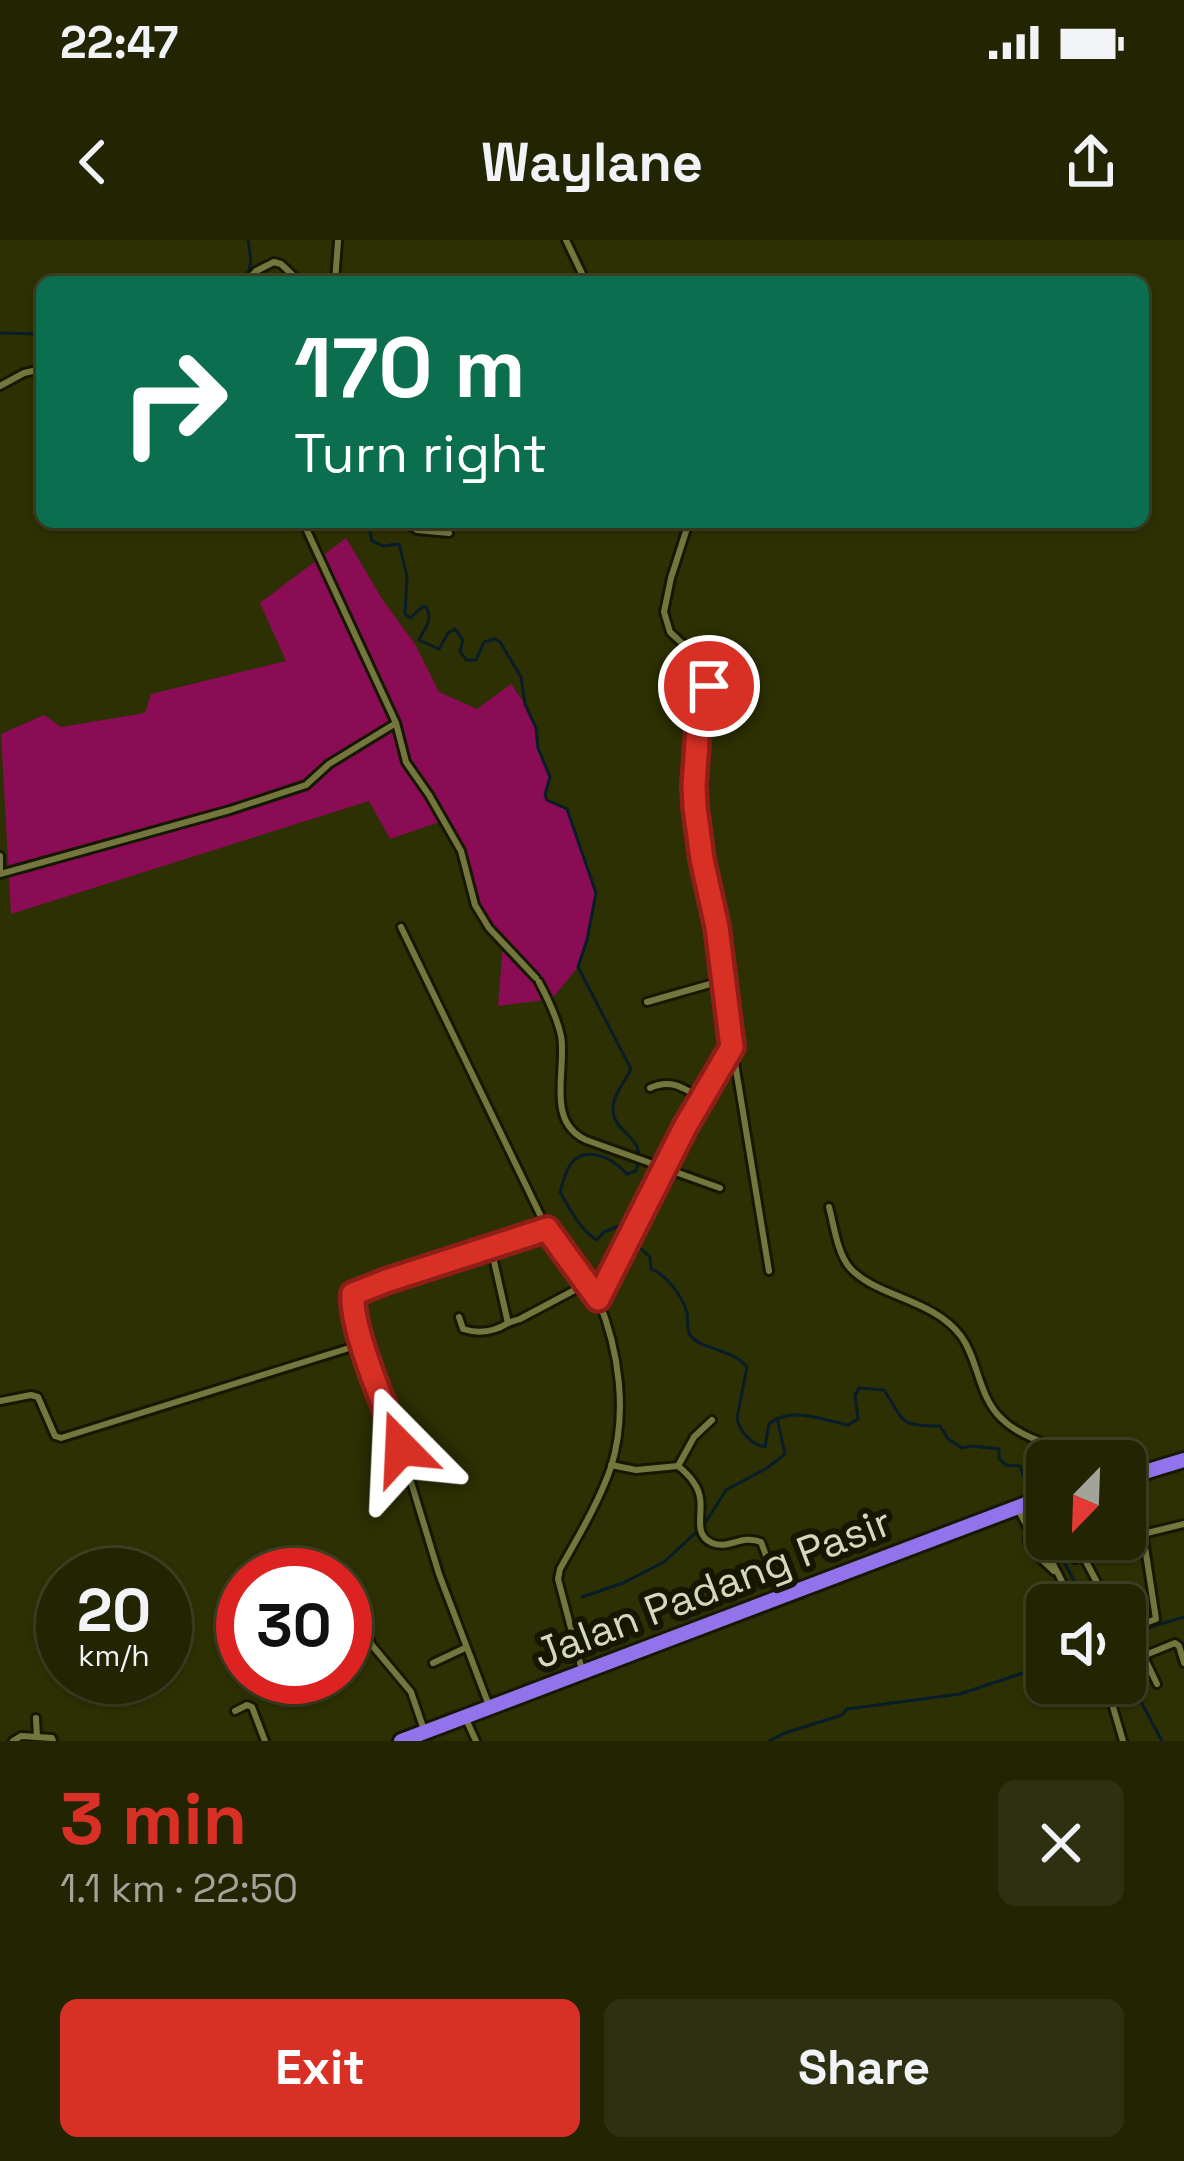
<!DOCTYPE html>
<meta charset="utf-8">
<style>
body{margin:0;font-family:"Space Grotesk",sans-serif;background:#2e3011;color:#f1f3f6;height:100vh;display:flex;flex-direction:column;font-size:45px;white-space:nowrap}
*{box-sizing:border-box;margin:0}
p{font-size:39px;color:#a2a499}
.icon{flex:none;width:66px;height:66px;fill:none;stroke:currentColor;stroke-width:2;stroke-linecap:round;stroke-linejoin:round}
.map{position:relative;height:1501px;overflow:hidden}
.side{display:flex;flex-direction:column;background:#222402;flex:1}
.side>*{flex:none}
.top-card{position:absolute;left:36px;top:36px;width:1113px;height:252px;border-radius:18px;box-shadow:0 3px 9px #0004,0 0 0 3px #3f4124;background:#0b6e4f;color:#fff;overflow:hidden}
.needle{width:78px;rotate:203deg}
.controls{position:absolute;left:1026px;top:1200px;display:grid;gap:24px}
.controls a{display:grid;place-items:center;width:120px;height:120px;border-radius:18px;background:#222402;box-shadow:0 3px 9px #0004,0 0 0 3px #3f4124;font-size:60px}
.speed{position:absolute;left:36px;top:1308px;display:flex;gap:24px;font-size:60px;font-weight:700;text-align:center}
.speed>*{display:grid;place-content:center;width:156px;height:156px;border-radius:50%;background:#222402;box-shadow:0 3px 9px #0004,0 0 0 3px #3f4124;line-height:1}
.speed small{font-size:30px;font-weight:400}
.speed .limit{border:18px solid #d22;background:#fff;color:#111}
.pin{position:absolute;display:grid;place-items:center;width:102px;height:102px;color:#fff;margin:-51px;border:6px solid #fff;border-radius:50%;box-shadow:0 3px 12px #0007}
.me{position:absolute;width:132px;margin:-66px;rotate:339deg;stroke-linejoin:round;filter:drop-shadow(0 0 9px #0008)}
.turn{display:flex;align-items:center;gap:42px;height:252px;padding:0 60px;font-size:54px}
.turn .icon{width:156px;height:156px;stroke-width:2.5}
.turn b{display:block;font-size:84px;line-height:102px}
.round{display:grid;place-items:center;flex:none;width:126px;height:126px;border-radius:18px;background:#2e3011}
.head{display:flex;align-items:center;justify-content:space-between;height:204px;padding:0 60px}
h1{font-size:72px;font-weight:800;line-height:90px;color:#d93025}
.action{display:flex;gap:24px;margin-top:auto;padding:24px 60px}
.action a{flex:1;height:138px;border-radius:18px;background:#d93025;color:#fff;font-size:48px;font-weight:800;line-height:138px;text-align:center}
.action a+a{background:#2e3011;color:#f1f3f6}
.status{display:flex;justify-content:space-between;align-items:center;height:84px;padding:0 60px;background:#222402;direction:ltr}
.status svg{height:33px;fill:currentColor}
header{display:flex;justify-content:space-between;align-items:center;height:156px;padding:0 60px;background:#222402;font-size:54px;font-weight:800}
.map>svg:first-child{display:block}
</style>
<div class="status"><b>22:47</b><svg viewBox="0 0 49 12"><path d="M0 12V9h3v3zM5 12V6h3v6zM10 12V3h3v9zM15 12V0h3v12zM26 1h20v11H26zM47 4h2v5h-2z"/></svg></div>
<header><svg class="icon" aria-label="back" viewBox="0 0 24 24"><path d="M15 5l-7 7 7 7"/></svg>Waylane<svg class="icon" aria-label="share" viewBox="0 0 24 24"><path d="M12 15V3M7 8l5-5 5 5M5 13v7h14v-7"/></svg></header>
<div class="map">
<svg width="1184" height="1501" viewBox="0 0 1184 1501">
<rect width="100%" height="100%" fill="#2d3002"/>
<polygon fill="#890c54" points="346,298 384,362 415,404 439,452 477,469 511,444 525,464 536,488 538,508 550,537 545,555 547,560 567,569 596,653 587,700 578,727 552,759 498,766 503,704 475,673 470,629 445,580 390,599 369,561 11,674 1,494 44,475 61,487 145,473 151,454 286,421 260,363"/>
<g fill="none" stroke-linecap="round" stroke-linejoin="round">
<g stroke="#081d27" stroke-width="3">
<polyline points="228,42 239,40 249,31 251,20 248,0"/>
<polyline points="0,93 42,94"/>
<path d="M365 282 369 287 372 301 383 306 399 304 407 336 405 374 410 378 422 367H426C434 381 424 388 419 400L439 409 448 393 455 389 463 400 460 411 466 420H476L484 402 495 399 500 402 521 437 525 464 536 488 538 508 550 537 545 555 547 560 567 569 596 653 587 700 578 727 631 829C625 841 614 854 613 867 612 897 649 893 636 931L627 934C611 916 580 902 567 931 564 938 562 945 560 952 569 968 581 991 597 1000L604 992 619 986 624 992V1000L640 1008 650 1017 651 1029C666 1034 683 1057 687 1073 688 1078 687 1088 689 1093 697 1110 731 1107 747 1127L737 1178C739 1191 752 1205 765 1207L769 1184C792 1166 822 1180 848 1185L858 1179 855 1155 859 1148 884 1150C905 1182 898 1186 940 1186L948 1199 962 1208 971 1206 999 1209V1219L1006 1225 1020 1226 1031 1256"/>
<polyline points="1033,1265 1047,1290"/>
<polyline points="1052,1299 1087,1365"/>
<polyline points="582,1357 623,1343 664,1322 704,1285 726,1250 767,1228 785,1214 777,1178"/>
<polyline points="1125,1395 1184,1377"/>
<polyline points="1125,1432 1162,1501"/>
<polyline points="769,1501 785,1493 842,1475 847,1469 960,1454 1047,1425"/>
</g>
<g stroke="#161700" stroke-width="12">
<g id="street">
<polyline points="566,0 586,42"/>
<polyline points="246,42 256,31 274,22 281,24 300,42"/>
<polyline points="335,42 338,1"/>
<polyline points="0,146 24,133 42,129"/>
<polyline points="303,282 396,483 406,522 429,555 461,611 475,665 489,688 536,738"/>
<polyline points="403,282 417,290 449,293"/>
<polyline points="0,616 0,632"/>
<polyline points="0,634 230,570 306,545 329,524 396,483"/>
<polyline points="401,687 547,989 598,1059"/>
<path d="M539 742C548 759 557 777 561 796 567 830 545 881 586 900L720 948"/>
<polyline points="647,762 724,740"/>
<polyline points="733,811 769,1031"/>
<path d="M650 848C671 838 684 848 702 859"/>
<path d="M829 967C834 985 837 1013 850 1028 876 1057 932 1058 961 1096 979 1121 978 1157 1002 1179 1014 1191 1035 1200 1051 1205 1067 1210 1081 1211 1094 1221"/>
<polyline points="491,1008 508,1083 520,1079 586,1044"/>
<path d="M459 1077 463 1089C479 1094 494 1092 508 1083"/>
<polyline points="0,1161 31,1155 38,1157 55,1196 61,1198 362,1104"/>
<polyline points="611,1225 636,1230 678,1226 694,1197 712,1180"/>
<path d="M678 1226C688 1234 698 1244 700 1258 703 1274 693 1295 712 1303 729 1310 741 1294 761 1302L780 1353"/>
<polyline points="1019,1271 1031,1294"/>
<circle cx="1035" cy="1300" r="7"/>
<polyline points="1048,1314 1074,1365"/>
<polyline points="1083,1316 1109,1365"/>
<polyline points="1040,1318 1054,1331"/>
<polyline points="1075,1319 1143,1294 1184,1284"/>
<polyline points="364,1386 371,1404 411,1452 424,1490"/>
<polyline points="1125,1391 1156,1379 1143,1294"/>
<polyline points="1128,1392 1143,1416 1175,1403 1179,1406 1184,1423"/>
<polyline points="345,1415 371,1404"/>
<polyline points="1144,1417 1157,1444"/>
<polyline points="433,1423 465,1408"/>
<path d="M582 1430 558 1339 560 1329C578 1297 599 1262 611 1227 628 1173 619 1110 598 1059L685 887 732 807 717 687 702 619 695 567 696 516 698 487 707 458 708 438 701 421 670 392 664 372 671 338 689 282"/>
<polyline points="1106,1443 1123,1501"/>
<polyline points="488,1463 439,1334 401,1209 362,1104 351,1057 386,1041 547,989"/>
<polyline points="235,1471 247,1465 252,1467 265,1501"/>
<polyline points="465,1477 476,1501"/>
<polyline points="36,1478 37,1497"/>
<polyline points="13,1501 21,1496 52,1498 53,1501"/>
</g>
</g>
<g stroke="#161700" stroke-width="20">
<g id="highway">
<polyline points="1125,1238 1184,1220"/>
<polyline points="401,1501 1047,1256"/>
</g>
</g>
<use href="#street" stroke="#73773e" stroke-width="6"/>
<use href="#highway" stroke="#9273eb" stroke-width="14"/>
</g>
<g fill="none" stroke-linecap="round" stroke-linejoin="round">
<g stroke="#8d1f18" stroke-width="30">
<path id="route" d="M401 1208C387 1173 350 1088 353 1054L386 1041 547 989 598 1059 685 887 732 807 717 687 702 619 695 567 694 545 698 488 709 446"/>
</g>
<use href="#route" stroke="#d93025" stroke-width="21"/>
</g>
<g text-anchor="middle" stroke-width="12" stroke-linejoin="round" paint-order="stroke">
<g font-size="42" fill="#d5d8ba" stroke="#151702">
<text transform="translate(712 1347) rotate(-21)" y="15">Jalan Padang Pasir</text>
</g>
</g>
</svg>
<div class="controls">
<a><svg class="needle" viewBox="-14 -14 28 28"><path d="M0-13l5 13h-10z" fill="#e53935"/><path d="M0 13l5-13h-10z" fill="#a2a499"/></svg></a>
<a><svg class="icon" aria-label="sound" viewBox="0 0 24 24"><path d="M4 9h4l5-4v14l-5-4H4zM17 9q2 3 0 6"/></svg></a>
</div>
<div class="speed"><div>20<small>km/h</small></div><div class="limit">30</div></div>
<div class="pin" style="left:709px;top:446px;background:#d93025"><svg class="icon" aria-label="arrive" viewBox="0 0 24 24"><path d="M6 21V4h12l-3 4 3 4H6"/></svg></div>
<svg class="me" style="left:401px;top:1208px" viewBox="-20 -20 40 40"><path d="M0-17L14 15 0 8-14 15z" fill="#d93025" stroke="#fff" stroke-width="4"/></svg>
<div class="top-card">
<div class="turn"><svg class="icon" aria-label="right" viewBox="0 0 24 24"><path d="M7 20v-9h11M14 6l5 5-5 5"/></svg><div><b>170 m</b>Turn right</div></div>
</div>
</div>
<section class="side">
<div class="head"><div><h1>3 min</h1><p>1.1 km · 22:50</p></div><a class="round"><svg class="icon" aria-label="close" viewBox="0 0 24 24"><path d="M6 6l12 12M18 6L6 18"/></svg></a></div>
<div class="action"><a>Exit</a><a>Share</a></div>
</section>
